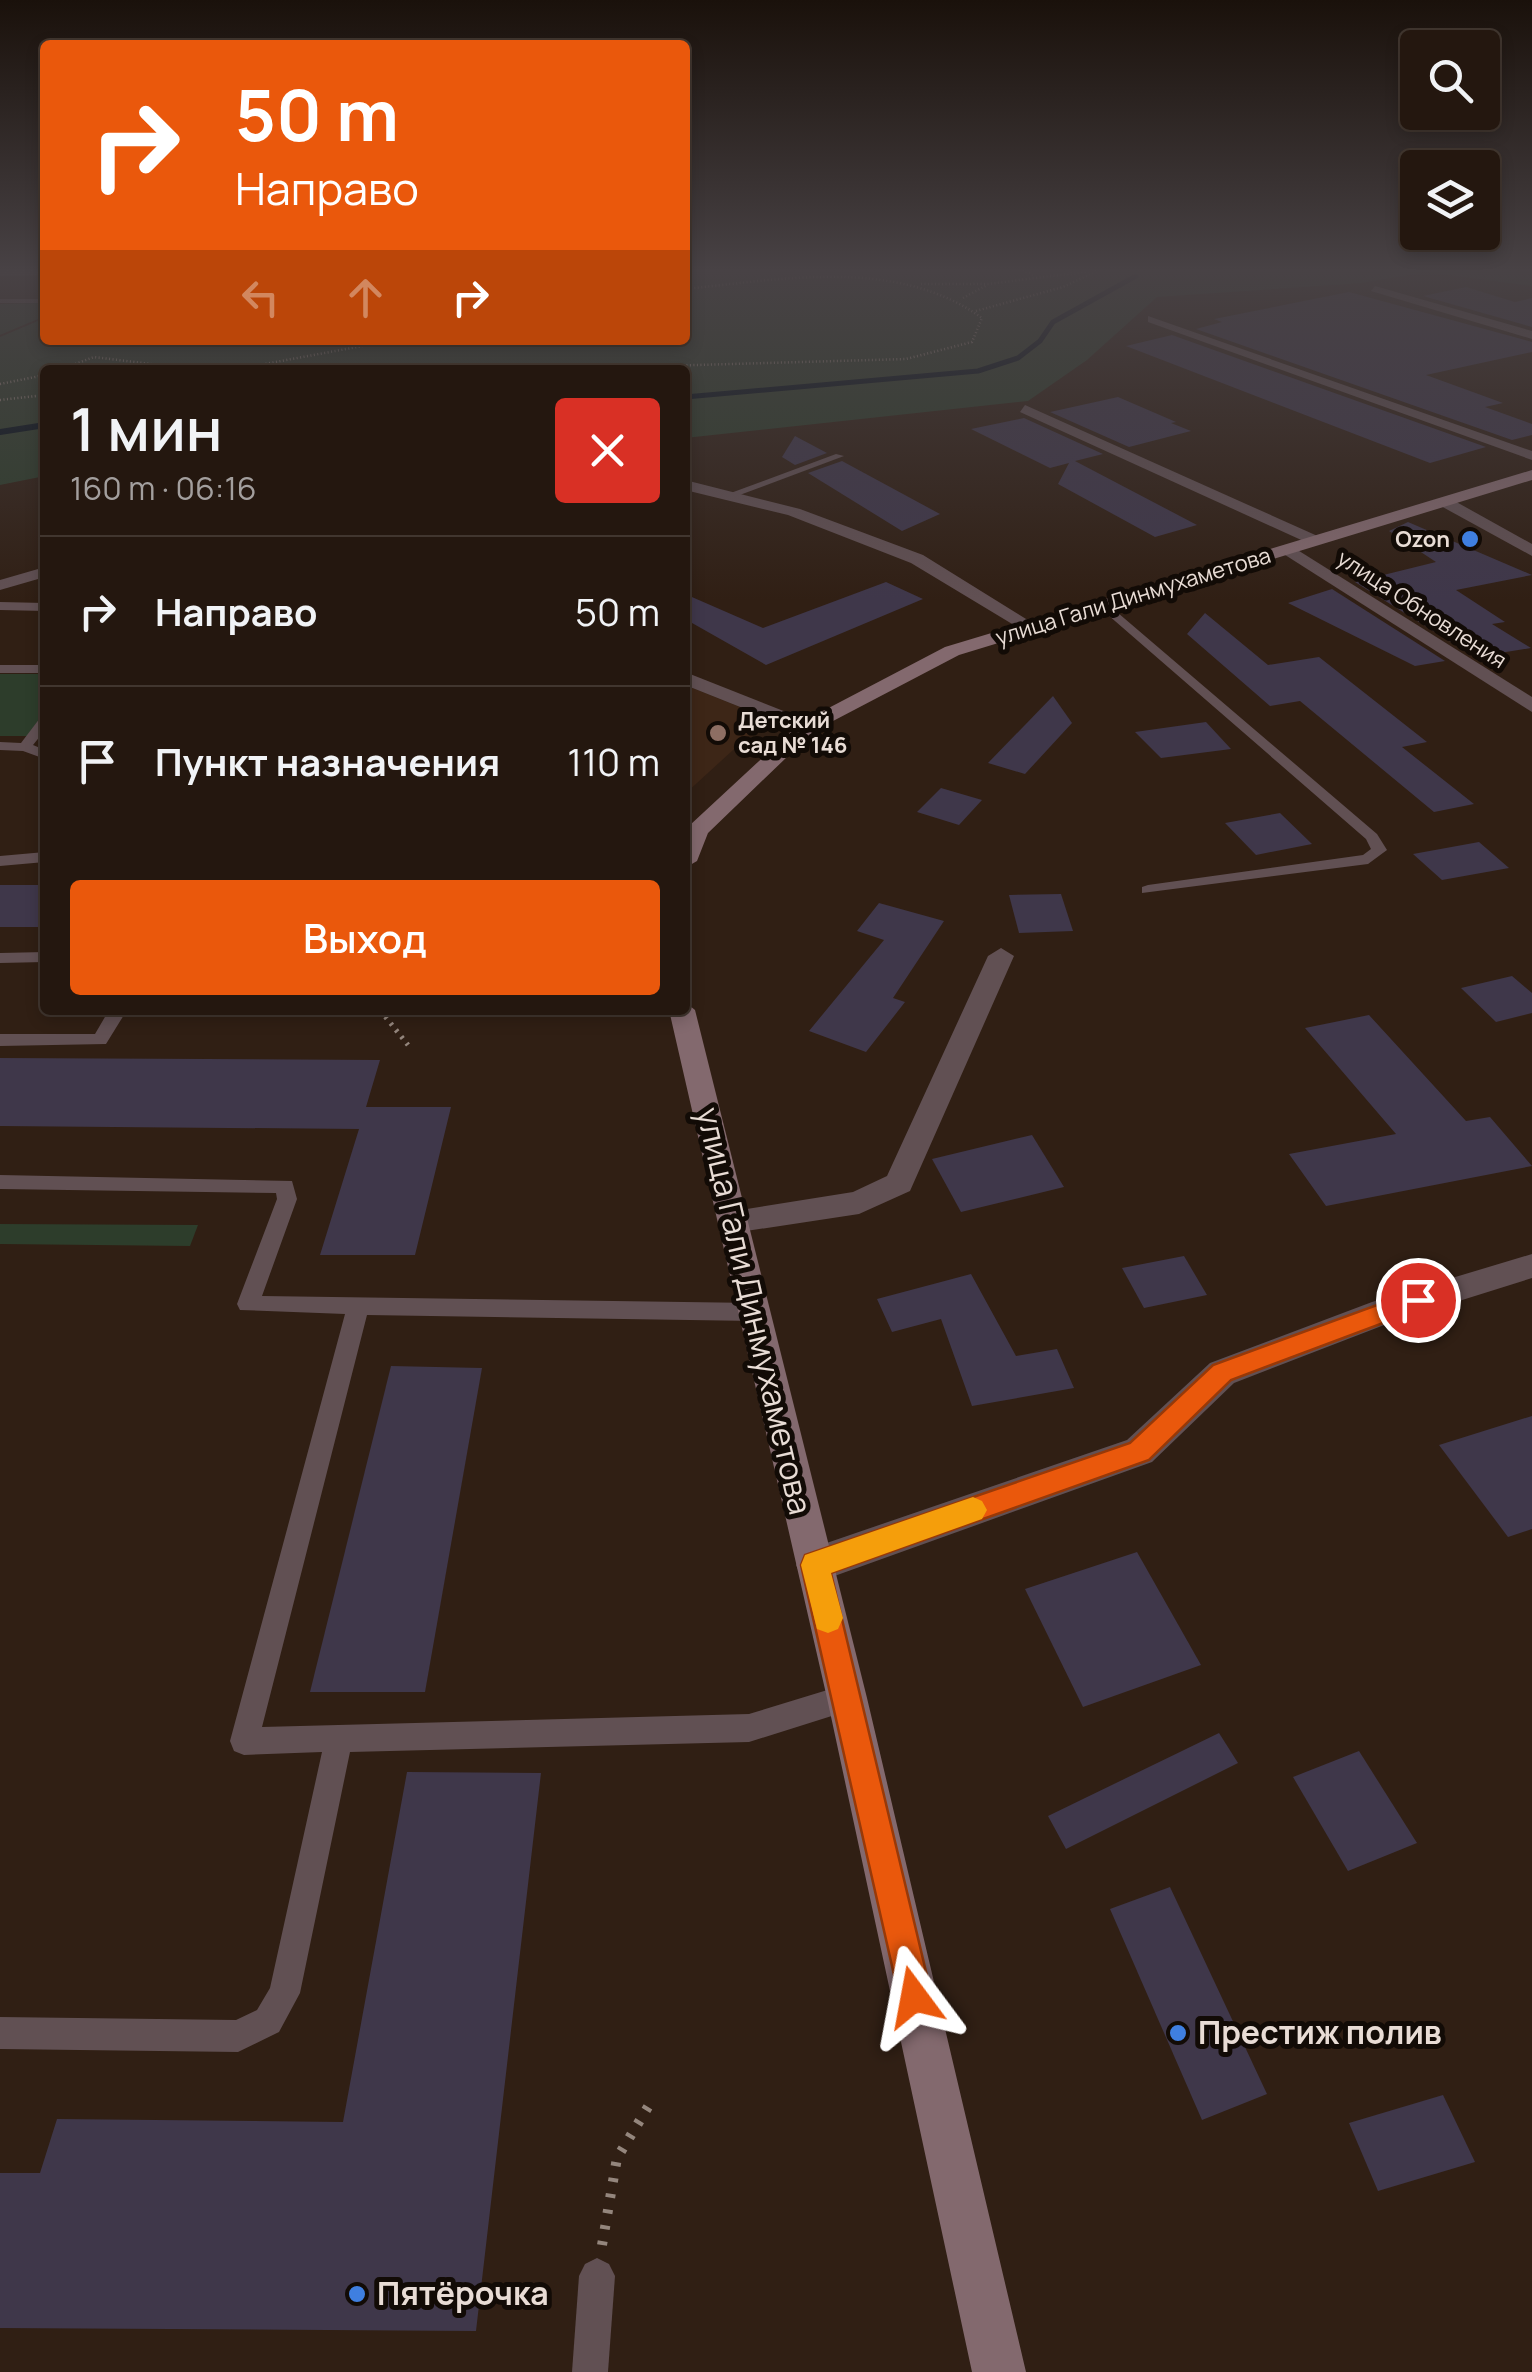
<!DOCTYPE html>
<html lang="ru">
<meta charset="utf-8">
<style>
body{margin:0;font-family:Manrope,sans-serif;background:#30241d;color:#f1f3f6;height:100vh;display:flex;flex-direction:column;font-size:38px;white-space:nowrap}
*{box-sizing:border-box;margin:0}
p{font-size:32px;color:#a39f9e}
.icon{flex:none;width:55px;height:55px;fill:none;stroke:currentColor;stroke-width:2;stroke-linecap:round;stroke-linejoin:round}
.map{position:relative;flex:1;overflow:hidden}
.details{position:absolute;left:40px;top:365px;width:650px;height:650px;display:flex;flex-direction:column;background:#24170f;border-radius:10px;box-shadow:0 5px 15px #0003,0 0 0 2px #41362f}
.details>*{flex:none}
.banner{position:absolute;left:40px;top:40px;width:650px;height:305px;border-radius:10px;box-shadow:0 5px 15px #0003,0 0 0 2px #41362f;background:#ea580c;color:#fff;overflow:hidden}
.fabs{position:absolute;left:1400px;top:30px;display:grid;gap:20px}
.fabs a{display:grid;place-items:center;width:100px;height:100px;border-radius:10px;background:#24170f;box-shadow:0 5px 15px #0003,0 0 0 2px #41362f;font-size:50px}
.pin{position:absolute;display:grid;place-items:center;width:85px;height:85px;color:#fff;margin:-42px;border:5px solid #fff;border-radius:50%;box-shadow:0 2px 10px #0007}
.me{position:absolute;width:110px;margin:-55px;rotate:347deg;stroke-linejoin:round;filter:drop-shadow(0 0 8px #0008)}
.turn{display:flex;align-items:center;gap:35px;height:210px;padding:0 30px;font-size:45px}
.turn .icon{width:130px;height:130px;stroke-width:2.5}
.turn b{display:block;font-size:70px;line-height:85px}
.lanes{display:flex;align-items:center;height:95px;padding:0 30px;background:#0003;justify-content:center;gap:50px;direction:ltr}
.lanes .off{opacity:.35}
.round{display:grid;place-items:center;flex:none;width:105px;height:105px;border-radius:10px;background:#30241d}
.overview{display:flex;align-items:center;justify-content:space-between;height:170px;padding:0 30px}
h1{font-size:60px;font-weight:600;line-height:75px}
.primary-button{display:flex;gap:20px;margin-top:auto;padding:20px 30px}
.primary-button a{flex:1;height:115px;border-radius:10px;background:#ea580c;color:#fff;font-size:40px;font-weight:600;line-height:115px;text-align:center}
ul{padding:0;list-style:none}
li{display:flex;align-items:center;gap:30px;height:150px;padding:0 30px;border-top:2px solid #41362f}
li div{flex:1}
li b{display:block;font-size:38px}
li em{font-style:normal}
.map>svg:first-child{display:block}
</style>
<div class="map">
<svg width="1532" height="2372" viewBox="0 0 1532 2372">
<rect width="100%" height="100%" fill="#301f14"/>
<polygon fill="#3d2617" points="685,685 768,718 685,794"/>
<g fill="#2d3d2b">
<polygon points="685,268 1525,268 1532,272 1532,286 1425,272 1362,283 1157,297 1087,360 1028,401 685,438 685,370 45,370 45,476 0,485 0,337 45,318 45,340 685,340"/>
<polygon points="45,303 45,316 0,335 0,304"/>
<polygon points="0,674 45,674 45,712 27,736 0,736"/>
<polygon points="0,1224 198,1225 190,1246 0,1244"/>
</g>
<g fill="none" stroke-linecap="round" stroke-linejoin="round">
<polyline stroke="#000d19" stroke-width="5" points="685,397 978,371 1018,358 1040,341 1053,322 1136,276"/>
<polyline stroke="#000d19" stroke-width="6" points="0,432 45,425"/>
</g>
<g fill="#3f374a">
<polygon points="1466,287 1515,302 1532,298 1532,327 1423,296"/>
<polygon points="1349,292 1532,342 1532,352 1426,375 1503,403 1485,407 1532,424 1532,435 1512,440 1196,329 1222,322 1214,319"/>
<polygon points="1172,335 1486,447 1430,463 1126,346"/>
<polygon points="1118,397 1176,422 1171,423 1191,431 1129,447 1050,412"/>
<polygon points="1024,418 1103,454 1075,461 1197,525 1155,537 1058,484 1069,463 1050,468 971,429"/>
<polygon points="795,436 827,453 795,465 782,457"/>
<polygon points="842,461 940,514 902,531 808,473"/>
<polygon points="1408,522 1532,575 1456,590 1505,622 1492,624 1531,648 1475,657 1355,582 1436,562 1389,531"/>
<polygon points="886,582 923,599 766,665 685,619 685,594 763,628"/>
<polygon points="1332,589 1445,661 1415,666 1288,603"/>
<polygon points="1205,613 1268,665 1319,657 1427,742 1402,747 1474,804 1434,812 1300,701 1270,706 1187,634"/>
<polygon points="1053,696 1072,723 1025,774 988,763"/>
<polygon points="1206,722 1231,749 1161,758 1135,732"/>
<polygon points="941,788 982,800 959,825 917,812"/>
<polygon points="1280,813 1312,844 1256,855 1225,823"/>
<polygon points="1479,842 1509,868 1442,880 1413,854"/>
<rect x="0" y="885" width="45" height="42"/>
<polygon points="1061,894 1073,931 1019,933 1009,895"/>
<polygon points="879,903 944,921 893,998 905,1002 866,1052 809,1031 884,940 857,931"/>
<polygon points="1512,976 1532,993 1532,1013 1496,1022 1461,988"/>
<polygon points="1369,1015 1466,1121 1490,1117 1532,1166 1326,1206 1289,1154 1396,1134 1305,1028"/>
<polygon points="0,1058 380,1060 366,1107 451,1107 415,1255 320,1255 359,1129 0,1126"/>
<polygon points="1032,1135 1064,1187 961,1212 932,1159"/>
<polygon points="1184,1256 1207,1295 1144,1308 1122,1268"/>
<polygon points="971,1274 1016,1356 1057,1349 1074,1388 972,1406 941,1319 892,1332 877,1299"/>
<polygon points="391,1366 482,1368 425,1692 310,1692"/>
<polygon points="1532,1416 1532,1529 1508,1537 1439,1445"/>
<polygon points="1137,1552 1201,1665 1083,1707 1025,1589"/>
<polygon points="1219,1733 1238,1763 1066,1849 1048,1816"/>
<polygon points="1359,1751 1417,1843 1348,1871 1293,1777"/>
<polygon points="407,1772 541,1773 476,2331 0,2328 0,2173 40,2173 57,2119 343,2122"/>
<polygon points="1170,1887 1267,2094 1202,2120 1110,1909"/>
<polygon points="1443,2095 1475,2162 1378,2191 1349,2123"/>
</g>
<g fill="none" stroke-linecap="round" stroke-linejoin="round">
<g stroke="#94867d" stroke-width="2.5" stroke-dasharray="1 2.5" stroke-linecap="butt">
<polyline points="1016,268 1034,275"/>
<polyline points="921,284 988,284 1099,270"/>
<polyline points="963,298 987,285"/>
<polyline points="976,311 1063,287 1099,270 1140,268"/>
<polyline points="260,368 478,370"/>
<polyline points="59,370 94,357 175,367 243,368 395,340"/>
<path d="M522 370 906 359 972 342 982 318C897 257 783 279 685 289"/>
<polyline points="0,384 45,375"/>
<polyline points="0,400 45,395"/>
</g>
<polyline stroke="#94867d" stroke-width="5" stroke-dasharray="2.5 6" stroke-linecap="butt" points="380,1010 408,1045"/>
<polyline stroke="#94867d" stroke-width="10" stroke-dasharray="4 12" stroke-linecap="butt" points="602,2245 617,2158 651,2102"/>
<g fill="#615053" fill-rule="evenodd">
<rect x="0" y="299" width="45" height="4"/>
<polygon points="836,454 844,456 737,496 728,494"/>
<polygon points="1104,601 1377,834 1387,850 1368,864 1142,893 1142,887 1148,885 1363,855 1371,849 1366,839 1100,608 1100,602"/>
<polygon points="0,602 45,603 45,611 0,610"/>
<rect x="0" y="665" width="45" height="8"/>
<polygon points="45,717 45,730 33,745 45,750 45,759 23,751 0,750 0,742 21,743 40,718"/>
<polygon points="45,852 45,862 0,866 0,856"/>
<polygon points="45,952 45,962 0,963 0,953"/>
<polygon points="109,1010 127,1010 106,1044 0,1046 0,1034 95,1034"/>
<polygon points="0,1175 292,1181 297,1199 262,1296 755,1303 763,1306 766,1312 763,1318 755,1321 367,1315 262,1727 749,1714 847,1684 857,1688 861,1698 857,1708 749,1742 350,1752 300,1993 279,2032 238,2052 0,2049 0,2017 236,2020 257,2010 270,1988 322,1752 244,1755 234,1751 230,1741 345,1314 240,1310 237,1304 277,1199 276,1193 0,1189"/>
<polygon points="597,2258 609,2264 615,2276 608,2372 572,2372 579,2276 585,2264"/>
</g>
<g fill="#615053" fill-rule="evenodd">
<polygon points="45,269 45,275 0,276 0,270"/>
<polygon points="1375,286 1532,331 1532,339 1371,291"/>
<polygon points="1148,316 1532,451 1532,460 1148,322"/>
<polygon points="1025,405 1322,538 1324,541 1310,544 1020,412"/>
<polygon points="685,480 800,509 923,555 1039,627 1024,631 911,563 788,515 685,490"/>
<polygon points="1439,499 1451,499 1532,544 1532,556 1439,505"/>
<polygon points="1288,544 1532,697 1532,712 1282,553 1280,549"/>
<polygon points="45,567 45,577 0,590 0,580"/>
<polygon points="685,672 814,723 817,727 800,731 685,685"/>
<polygon points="1001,948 1014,956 910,1191 859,1214 733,1233 722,1229 718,1221 722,1213 853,1192 887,1176 988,956"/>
<polygon points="1532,1254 1532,1278 1392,1322 1234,1383 1152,1462 815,1583 802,1578 796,1565 802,1552 815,1547 1127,1440 1210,1363 1372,1302"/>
</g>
<g fill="#83696e" fill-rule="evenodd">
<polygon points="1532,470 1532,480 959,655 814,731 708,833 697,861 685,868 685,834 690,825 800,723 945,647"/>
<polygon points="685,1002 695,1010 867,1698 1026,2372 972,2372 827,1698 669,1010 685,1010"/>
</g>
</g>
<linearGradient id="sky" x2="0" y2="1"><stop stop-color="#1a110b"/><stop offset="0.45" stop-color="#484245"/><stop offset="1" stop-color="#484245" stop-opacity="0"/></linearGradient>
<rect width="1532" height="600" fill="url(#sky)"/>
<polygon fill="#ea580c" stroke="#983908" stroke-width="2.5" points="1418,1290 1426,1293 1430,1300 1426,1307 1231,1380 1149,1460 831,1573 932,1997 927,2010 914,2015 902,2010 801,1565 805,1555 1130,1443 1213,1365"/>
<polygon fill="#f59e0b" points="973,1497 982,1501 987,1510 982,1519 831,1573 843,1618 838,1629 828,1633 817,1629 801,1565 805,1555"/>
<g fill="#3f7fe0" stroke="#120b06" stroke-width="4">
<circle cx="1470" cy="539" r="10"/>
<circle cx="1178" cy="2033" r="10"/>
<circle cx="357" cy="2294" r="10"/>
</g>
<circle fill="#8d6e63" stroke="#120b06" stroke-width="4" cx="718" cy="733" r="10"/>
<g text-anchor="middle" stroke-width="10" stroke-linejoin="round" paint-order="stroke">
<g font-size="22" font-weight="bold" fill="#e8dcd5" stroke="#120b06" text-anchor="end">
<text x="1450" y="547">Ozon</text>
<text x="738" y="728" text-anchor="start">Детский<tspan x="738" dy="25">сад № 146</tspan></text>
</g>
<g font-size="22" fill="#e8dcd5" stroke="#120b06">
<text transform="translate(1133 596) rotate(-17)" y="8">улица Гали Динмухаметова</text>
<text transform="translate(1422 609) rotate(33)" y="8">улица Обновления</text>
</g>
<g font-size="32" fill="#e8dcd5" stroke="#120b06">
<text transform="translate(754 1311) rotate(77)" y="11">улица Гали Динмухаметова</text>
</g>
<g font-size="32" font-weight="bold" fill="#e8dcd5" stroke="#120b06" text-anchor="start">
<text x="1198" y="2044">Престиж полив</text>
<text x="377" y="2305">Пятёрочка</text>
</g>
</g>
</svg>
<div class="fabs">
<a><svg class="icon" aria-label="search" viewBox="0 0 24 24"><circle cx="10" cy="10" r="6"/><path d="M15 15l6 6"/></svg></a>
<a><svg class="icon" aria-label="layers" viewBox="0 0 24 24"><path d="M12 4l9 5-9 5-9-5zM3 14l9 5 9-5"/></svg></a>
</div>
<div class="pin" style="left:1418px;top:1300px;background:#d93025"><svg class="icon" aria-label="arrive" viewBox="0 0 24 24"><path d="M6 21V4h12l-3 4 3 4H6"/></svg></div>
<svg class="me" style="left:914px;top:1997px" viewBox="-20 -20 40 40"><path d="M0-17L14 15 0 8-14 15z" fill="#ea580c" stroke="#fff" stroke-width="4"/></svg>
<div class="banner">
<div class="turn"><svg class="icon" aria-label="right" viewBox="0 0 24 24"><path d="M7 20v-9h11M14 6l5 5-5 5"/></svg><div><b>50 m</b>Направо</div></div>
<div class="lanes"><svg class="icon off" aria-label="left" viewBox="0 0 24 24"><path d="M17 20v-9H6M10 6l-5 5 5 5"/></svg><svg class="icon off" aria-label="ahead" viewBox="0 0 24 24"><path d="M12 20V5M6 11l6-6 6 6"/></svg><svg class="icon" aria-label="right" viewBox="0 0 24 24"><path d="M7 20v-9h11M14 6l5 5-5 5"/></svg></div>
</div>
<section class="details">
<div class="overview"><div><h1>1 мин</h1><p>160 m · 06:16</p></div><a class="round" style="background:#d93025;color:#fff"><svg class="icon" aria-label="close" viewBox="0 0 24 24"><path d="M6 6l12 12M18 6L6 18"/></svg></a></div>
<ul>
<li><svg class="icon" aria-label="right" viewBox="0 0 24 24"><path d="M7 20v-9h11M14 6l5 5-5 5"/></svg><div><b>Направо</b></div><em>50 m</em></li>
<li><svg class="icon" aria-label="arrive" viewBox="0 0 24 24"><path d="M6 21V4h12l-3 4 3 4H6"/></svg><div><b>Пункт назначения</b></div><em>110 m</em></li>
</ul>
<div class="primary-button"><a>Выход</a></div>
</section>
</div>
